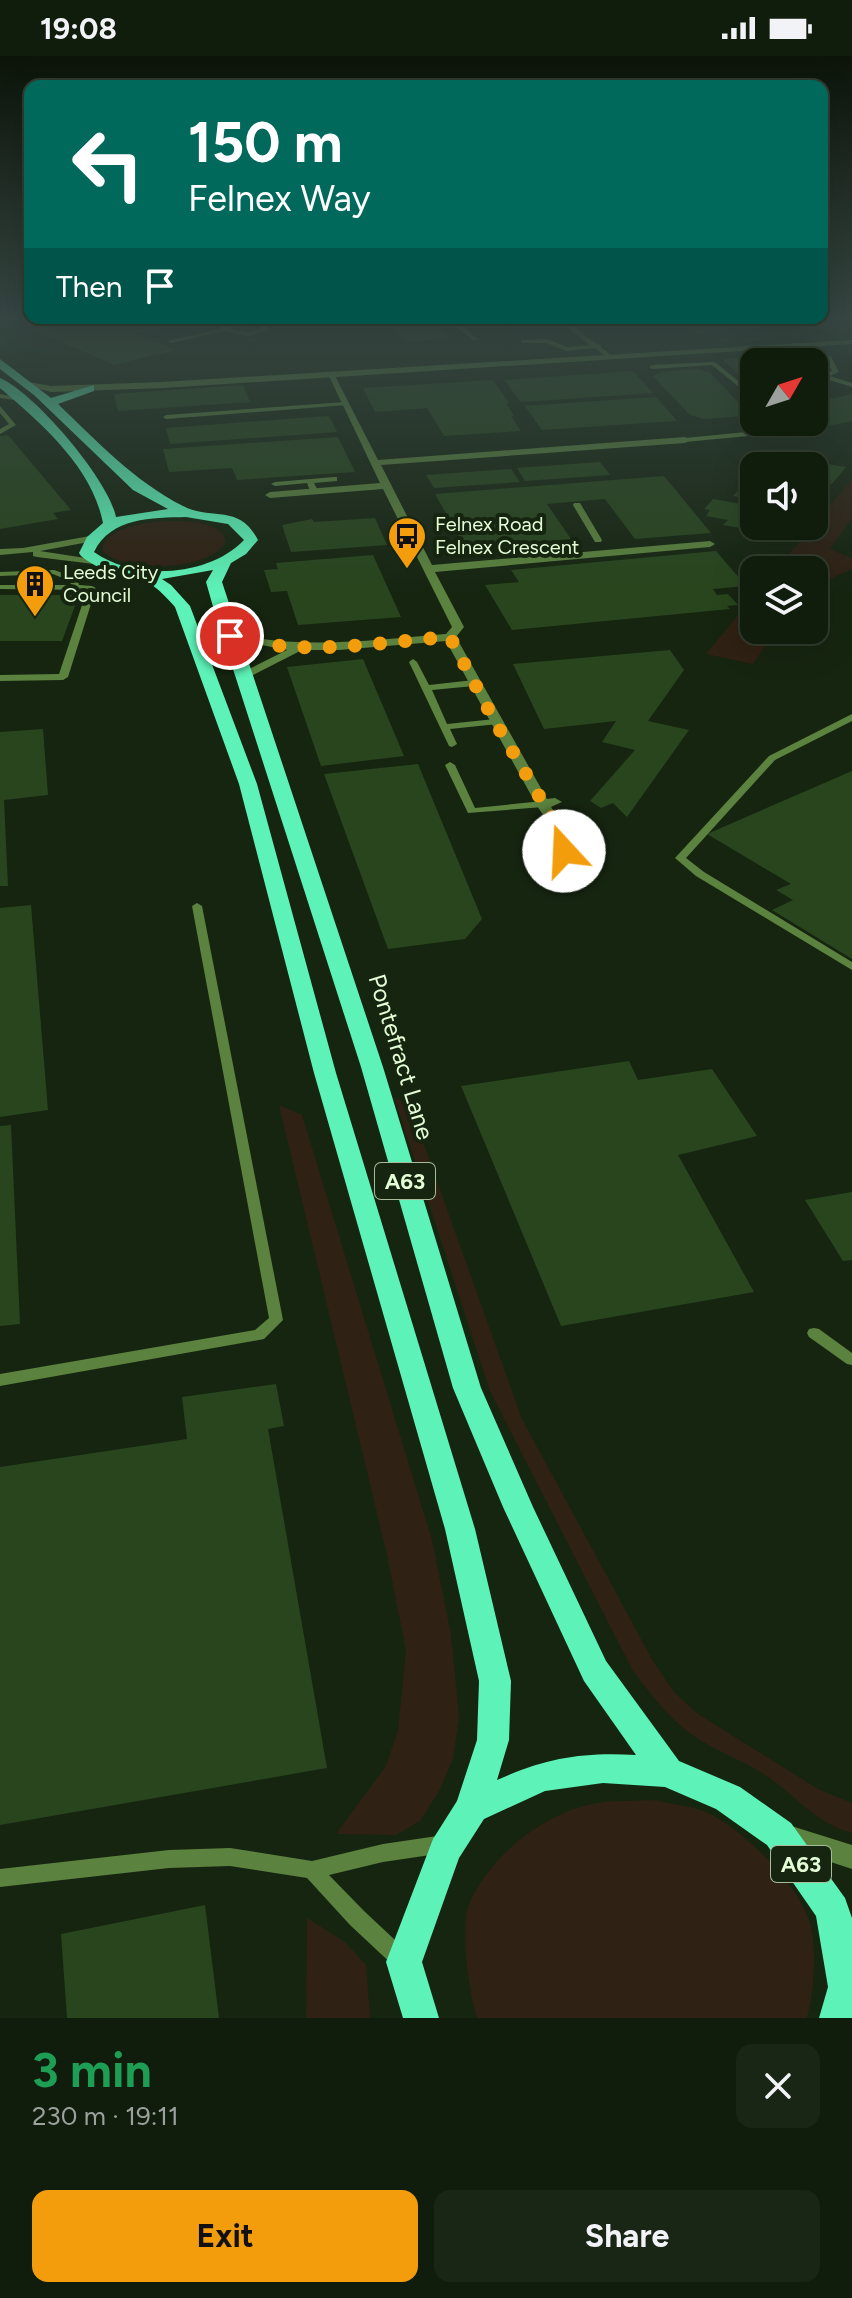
<!DOCTYPE html>
<meta charset="utf-8">
<style>
body{margin:0;font-family:Figtree,sans-serif;background:#192515;color:#f1f3f6;height:100vh;display:flex;flex-direction:column;font-size:30px;white-space:nowrap}
*{box-sizing:border-box;margin:0}
p{font-size:26px;color:#9ca19d}
.icon{flex:none;width:44px;height:44px;fill:none;stroke:currentColor;stroke-width:2;stroke-linecap:round;stroke-linejoin:round}
.map{position:relative;height:1962px;overflow:hidden}
.drawer{display:flex;flex-direction:column;background:#101c0c;flex:1}
.drawer>*{flex:none}
.banner{position:absolute;left:24px;top:24px;width:804px;height:244px;border-radius:16px;box-shadow:0 8px 32px #0002,0 0 0 2px #303a2d;background:#00695c;color:#fff;overflow:hidden}
.needle{width:52px;rotate:51deg}
.controls{position:absolute;left:740px;top:292px;display:grid;gap:16px}
.controls a{display:grid;place-items:center;width:88px;height:88px;border-radius:16px;background:#101c0c;box-shadow:0 8px 32px #0002,0 0 0 2px #303a2d;font-size:40px}
.pin{position:absolute;display:grid;place-items:center;width:68px;height:68px;color:#fff;margin:-34px;border:4px solid #fff;border-radius:50%;box-shadow:0 2px 8px #0007}
.me{position:absolute;width:88px;margin:-44px;rotate:340deg;stroke-linejoin:round;filter:drop-shadow(0 0 6px #0008)}
.turn{display:flex;align-items:center;gap:28px;height:168px;padding:0 32px;font-size:36px}
.turn .icon{width:104px;height:104px;stroke-width:2.5}
.turn b{display:block;font-size:56px;line-height:68px}
.then{display:flex;align-items:center;height:76px;padding:0 32px;background:#0003;gap:16px;font-size:30px}
.round{display:grid;place-items:center;flex:none;width:84px;height:84px;border-radius:16px;background:#192515}
.summary{display:flex;align-items:center;justify-content:space-between;height:136px;padding:0 32px}
h1{font-size:48px;font-weight:700;line-height:60px;color:#1e9e55}
.cta{display:flex;gap:16px;margin-top:auto;padding:16px 32px}
.cta a{flex:1;height:92px;border-radius:16px;background:#f39d0c;color:#111;font-size:32px;font-weight:700;line-height:92px;text-align:center}
.cta a+a{background:#192515;color:#f1f3f6}
.status{display:flex;justify-content:space-between;align-items:center;height:56px;padding:0 40px;background:#101c0c;direction:ltr}
.status svg{height:22px;fill:currentColor}
.map>svg:first-child{display:block}
</style>
<div class="status"><b>19:08</b><svg viewBox="0 0 49 12"><path d="M0 12V9h3v3zM5 12V6h3v6zM10 12V3h3v9zM15 12V0h3v12zM26 1h20v11H26zM47 4h2v5h-2z"/></svg></div>
<div class="map">
<svg width="852" height="1962" viewBox="0 0 852 1962">
<rect width="100%" height="100%" fill="#162510"/>
<g fill="#2f2113">
<polygon points="852,261 852,279 822,282 767,262"/>
<polygon points="852,423 852,462 830,493 852,502 852,513 821,527 814,535 814,514 776,514"/>
<path d="M167 465C185 465 220 464 226 485 212 515 125 518 103 495V489C116 469 145 467 167 465Z"/>
<polygon points="754,540 754,574 776,574 753,608 706,598"/>
<path d="M399 1043 413 1058 522 1363 653 1605 674 1636 698 1658 818 1733 852 1747V1777C815 1766 800 1744 771 1723 747 1705 715 1696 691 1678 668 1661 650 1637 633 1615L490 1335 395 1044Z"/>
<polygon points="279,1049 302,1059 432,1484 451,1578 459,1661 453,1703 439,1735 420,1765 396,1779 336,1778 386,1710 398,1674 406,1594 387,1499"/>
<path d="M654 1744C671 1748 692 1750 708 1757 745 1775 806 1834 812 1876 816 1905 814 1934 807 1962H477C469 1937 459 1870 470 1846 490 1800 543 1758 592 1748 611 1744 634 1745 654 1744Z"/>
<polygon points="307,1862 345,1886 366,1909 370,1962 306,1962"/>
</g>
<g fill="#28451d">
<polygon points="4,261 197,262 198,263 138,278 176,294 114,309"/>
<polygon points="664,262 741,262 754,268 697,278"/>
<polygon points="430,265 452,281 408,287 387,270"/>
<polygon points="798,297 808,306 754,306 754,320 741,321 722,303"/>
<polygon points="694,313 709,316 747,355 742,360 705,363 690,359 653,320 662,316"/>
<polygon points="633,315 653,337 521,346 504,324"/>
<polygon points="493,324 509,347 506,347 514,360 511,360 521,375 444,380 427,352 375,356 363,332"/>
<polygon points="243,329 250,346 118,355 114,338"/>
<polygon points="852,338 852,365 819,372 806,366 814,366 814,341 825,344"/>
<polygon points="656,341 677,365 542,374 525,350"/>
<polygon points="329,360 337,376 170,388 166,372"/>
<polygon points="8,379 71,454 53,457 58,463 0,473 0,380"/>
<polygon points="338,381 355,416 237,424 232,412 169,416 163,393"/>
<polygon points="761,397 846,411 832,428 814,425 814,410 754,410 754,415 745,414"/>
<polygon points="600,406 610,419 525,425 517,412"/>
<polygon points="511,413 520,426 434,432 426,419"/>
<polygon points="664,420 711,477 635,483 605,443 547,448 571,483 465,491 435,438"/>
<polygon points="754,426 754,443 733,440 743,429 750,431"/>
<polygon points="713,443 754,450 754,470 795,470 787,480 723,469 728,464 706,460 710,454 704,453"/>
<polygon points="375,462 387,489 291,496 282,469 312,463 314,466"/>
<polygon points="716,495 746,530 713,533 717,539 728,538 738,549 727,550 730,553 512,574 485,529 519,526 511,514"/>
<polygon points="373,499 401,561 298,569 287,535 271,536 264,514 278,513 276,507"/>
<polygon points="0,539 79,539 62,585 0,585"/>
<polygon points="670,594 684,614 648,665 689,674 627,761 613,747 601,752 590,745 635,694 602,686 616,665 544,673 513,608"/>
<polygon points="363,603 404,700 321,710 287,611"/>
<polygon points="43,673 48,739 4,744 8,830 0,830 0,676"/>
<polygon points="418,708 482,863 465,883 388,893 324,718"/>
<polygon points="852,715 852,903 772,854 793,844 776,834 791,828 707,778"/>
<polygon points="31,849 48,1054 0,1061 0,852"/>
<polygon points="629,1005 638,1024 712,1013 757,1080 678,1099 754,1236 561,1270 461,1030"/>
<polygon points="11,1069 20,1268 0,1270 0,1070"/>
<polygon points="852,1136 852,1204 843,1205 805,1144"/>
<polygon points="276,1328 284,1370 268,1373 327,1712 0,1769 0,1411 187,1383 182,1341"/>
<polygon points="205,1849 219,1962 67,1962 61,1878"/>
</g>
<g fill="none" stroke-linecap="round" stroke-linejoin="round">
<g fill="#5b823e" fill-rule="evenodd">
<path d="M206 262H213L228 271 230 268 244 264 261 266 304 262 266 269 269 274 248 280 225 275 171 287 168 285 222 272ZM244 268 259 270 262 272 248 276 232 274 234 270Z"/>
<polygon points="445,262 452,262 478,283 473,284"/>
<polygon points="555,262 562,262 597,288 601,289 601,291 612,300 607,301 595,292 566,295 547,287 521,287 521,285 523,284 548,283 567,291 590,289"/>
<polygon points="828,299 831,301 839,316 830,320 852,327 852,331 823,322 814,324 814,320 832,315 825,301"/>
<polygon points="715,306 754,338 754,343 712,309 652,313 649,311 652,309"/>
<polygon points="0,338 24,343 21,345 0,342"/>
<polygon points="345,346 348,348 347,349 166,363 163,361 166,359"/>
<polygon points="0,350 16,369 0,378 0,373 9,368 0,357"/>
<polygon points="772,366 778,366 771,377 769,378 685,386 681,384 685,382 767,374"/>
<polygon points="334,421 337,421 337,425 314,427 318,435 314,437 311,437 307,427 275,430 271,428 275,426"/>
<polygon points="574,447 580,447 602,484 601,486 595,486 573,449"/>
<polygon points="54,514 77,522 79,529 92,530 96,532 68,621 63,624 0,625 0,619 59,618 87,534 0,533 0,529 71,529 70,525 53,518 0,520 0,516"/>
<polygon points="413,603 417,606 429,629 474,624 479,627 474,630 432,634 447,668 495,663 498,664 498,668 450,673 457,688 452,691 449,690 409,606"/>
<polygon points="852,658 852,665 775,704 686,802 704,816 852,906 852,914 696,820 675,802 769,700"/>
<polygon points="450,706 455,709 475,752 543,745 548,748 543,751 468,757 445,709"/>
<polygon points="557,767 562,770 560,783 569,795 568,797 560,797 550,783 552,770"/>
<polygon points="197,847 202,850 283,1264 264,1283 259,1284 0,1330 0,1318 255,1274 269,1262 192,850"/>
<polygon points="814,1272 819,1273 852,1297 852,1309 847,1308 809,1281 807,1277 809,1273"/>
<polygon points="444,1779 451,1782 453,1788 451,1794 444,1797 383,1806 329,1819 364,1855 410,1898 413,1905 410,1912 403,1915 396,1912 350,1869 307,1822 230,1810 169,1812 0,1831 0,1813 169,1794 230,1792 312,1805 383,1788"/>
</g>
<g fill="#5b823e" fill-rule="evenodd">
<path d="M328 318 335 320 378 404 685 381 690 384 685 387 381 409 432 509 710 485 715 488 710 491 435 516 464 571 456 581 547 743 555 742 562 746 551 751 564 770 562 773H552L536 748 446 585 339 594H302L247 622H239L237 619 287 594 226 582V578L230 577C302 594 373 584 446 578L452 571 383 433 270 442 265 439 270 436 380 427Z"/>
<polygon points="90,480 94,481 94,485 40,495 98,504 102,505 102,509 37,501 33,500 33,496 0,499 0,493 23,492"/>
<polygon points="785,1768 852,1789 852,1813 776,1788 773,1780 776,1772"/>
</g>
<polygon fill="#5b823e" fill-rule="evenodd" points="852,284 852,288 162,332 51,336 25,329 29,326 51,330 162,326"/>
<path fill="#5df3b8" fill-rule="evenodd" d="M0 303 51 342 94 329V335L58 348C98 386 134 425 183 450 211 465 239 447 258 484L246 498 231 507 222 526 383 1011 481 1332 533 1451 606 1605 679 1705 740 1731 791 1767 845 1842 852 1862V1962H819L828 1931 816 1860 767 1789 716 1753 665 1731 603 1727 545 1735 484 1763 459 1802 422 1906 439 1962H403L386 1906 433 1783 457 1745 477 1684 479 1625 445 1473 314 1017 239 728 175 551C165 540 155 528 140 523 117 515 102 517 81 500L79 497 87 481 103 467C92 411 42 368 0 332V322C35 337 109 424 116 461L168 453 133 434 34 339 0 313ZM186 461 228 468 244 484C209 521 134 525 94 496 111 461 152 462 186 461ZM213 514 206 526 214 554 361 1011 453 1332 503 1451 584 1625 636 1699C582 1696 546 1702 497 1724L509 1684 511 1625 475 1473 336 1017 257 728 190 550 171 529 162 523Z"/>
</g>
<linearGradient id="sky" x2="0" y2="1"><stop stop-color="#0c1409"/><stop offset="0.49" stop-color="#364642"/><stop offset="1" stop-color="#364642" stop-opacity="0"/></linearGradient>
<rect width="852" height="536" fill="url(#sky)"/>
<g fill="none" stroke-linecap="round" stroke-linejoin="round">
<path stroke="#f39d0c" stroke-width="14" stroke-dasharray="0 25.2" d="M230 580C301 602 377 586 450 581L495 666 557 770 555 783 564 795"/>
</g>
<defs>
<g id="bus-pin" transform="scale(2)"><path d="M0 17L-7.5 6A9.5 9.5 0 1 1 7.5 6Z" fill="#f39d0c" stroke="#162510"/><path d="M-5-6H5V4H4V6H2V4H-2V6H-4V4H-5ZM-3.5-4V0h7V-4ZM-3.5 1.2v1.5H-2V1.2ZM2 1.2v1.5H3.5V1.2Z" fill="#111"/></g>
<g id="building-pin" transform="scale(2)"><path d="M0 17L-7.5 6A9.5 9.5 0 1 1 7.5 6Z" fill="#f39d0c" stroke="#162510"/><path d="M-4-6H4V6H1V3H-1V6H-4ZM-2.5-4.3h1.7v1.8h-1.7ZM.8-4.3h1.7v1.8H.8ZM-2.5-1h1.7V.8h-1.7ZM.8-1h1.7V.8H.8Z" fill="#111"/></g>
</defs>
<g fill-rule="evenodd">
<use href="#bus-pin" x="407" y="480"/>
<use href="#building-pin" x="35" y="528"/>
</g>
<g text-anchor="middle" stroke-width="8" stroke-linejoin="round" paint-order="stroke">
<g font-size="20" fill="#e4fdd6" stroke="#162510" text-anchor="start">
<text x="435" y="475">Felnex Road<tspan x="435" dy="23">Felnex Crescent</tspan></text>
<text x="63" y="523">Leeds City<tspan x="63" dy="23">Council</tspan></text>
</g>
<g fill="#162510" stroke="#a6bc9b" stroke-width="2">
<rect x="375" y="1107" width="60" height="36" rx="6"/>
<rect x="771" y="1790" width="60" height="36" rx="6"/>
</g>
<g font-size="22" font-weight="bold" fill="#e4fdd6">
<text x="405" y="1133">A63</text>
<text x="801" y="1816">A63</text>
</g>
<g font-size="24" fill="#e4fdd6" stroke="#162510">
<text transform="translate(401 1001) rotate(73)" y="8">Pontefract Lane</text>
</g>
</g>
</svg>
<div class="controls">
<a><svg class="needle" viewBox="-14 -14 28 28"><path d="M0-13l5 13h-10z" fill="#e53935"/><path d="M0 13l5-13h-10z" fill="#9ca19d"/></svg></a>
<a><svg class="icon" aria-label="sound" viewBox="0 0 24 24"><path d="M4 9h4l5-4v14l-5-4H4zM17 9q2 3 0 6"/></svg></a>
<a><svg class="icon" aria-label="layers" viewBox="0 0 24 24"><path d="M12 4l9 5-9 5-9-5zM3 14l9 5 9-5"/></svg></a>
</div>
<div class="pin" style="left:230px;top:580px;background:#d93025"><svg class="icon" aria-label="arrive" viewBox="0 0 24 24"><path d="M6 21V4h12l-3 4 3 4H6"/></svg></div>
<svg class="me" style="left:564px;top:795px" viewBox="-20 -20 40 40"><circle r="19" fill="#fff"/><path d="M0-13L10 11 0 6-10 11z" fill="#f39d0c"/></svg>
<div class="banner">
<div class="turn"><svg class="icon" aria-label="left" viewBox="0 0 24 24"><path d="M17 20v-9H6M10 6l-5 5 5 5"/></svg><div><b>150 m</b>Felnex Way</div></div>
<div class="then">Then<svg class="icon" aria-label="arrive" viewBox="0 0 24 24"><path d="M6 21V4h12l-3 4 3 4H6"/></svg></div>
</div>
</div>
<section class="drawer">
<div class="summary"><div><h1>3 min</h1><p>230 m · 19:11</p></div><a class="round"><svg class="icon" aria-label="close" viewBox="0 0 24 24"><path d="M6 6l12 12M18 6L6 18"/></svg></a></div>
<div class="cta"><a>Exit</a><a>Share</a></div>
</section>
